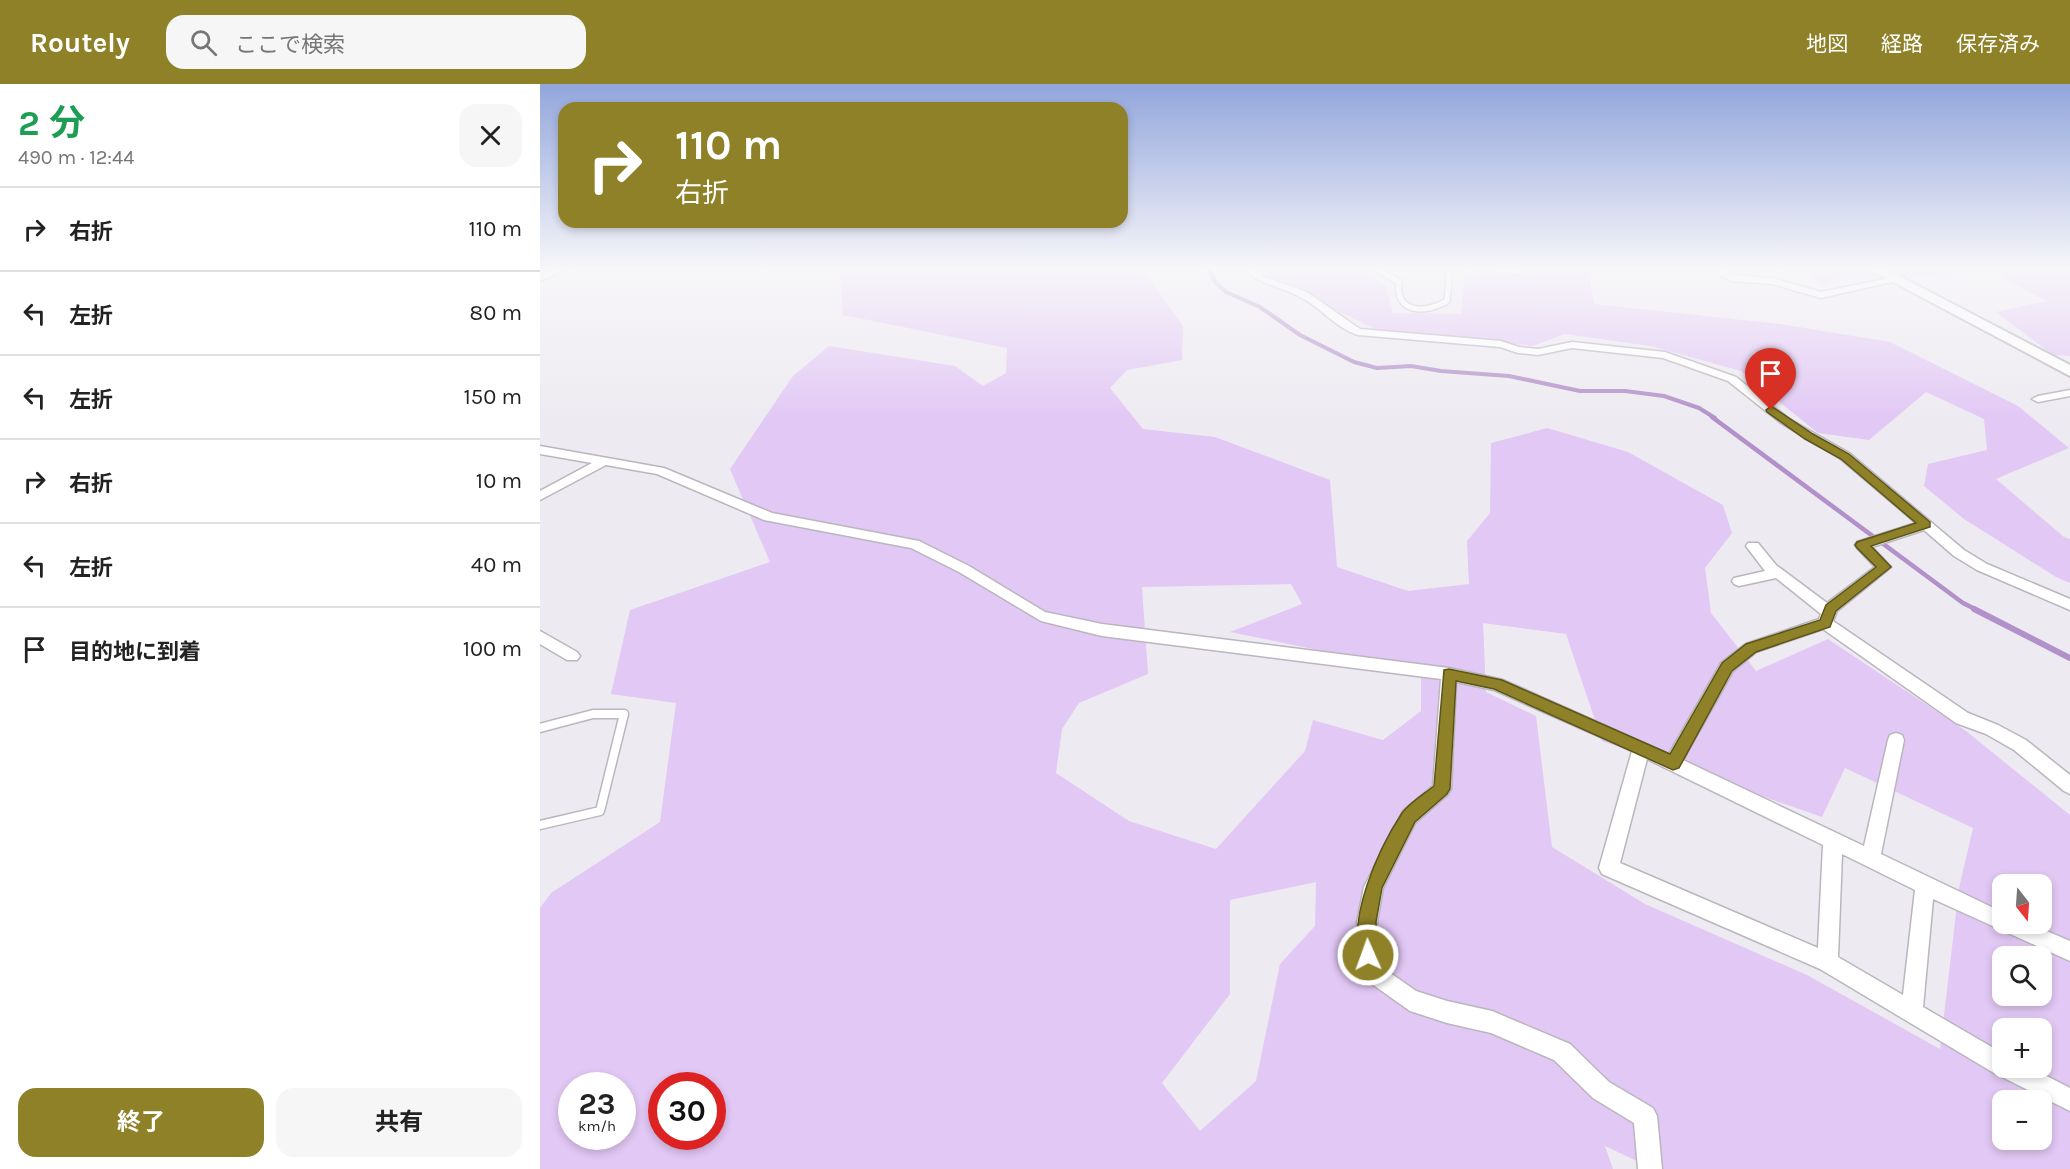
<!DOCTYPE html>
<html lang="ja">
<meta charset="utf-8">
<style>
body{margin:0;font-family:Karla,"Noto Sans JP",sans-serif;background:#f6f6f6;color:#222;height:100vh;display:flex;flex-direction:column;font-size:22px;white-space:nowrap}
*{box-sizing:border-box;margin:0}
p{font-size:20px;color:#767676}
.icon{flex:none;width:33px;height:33px;fill:none;stroke:currentColor;stroke-width:2;stroke-linecap:round;stroke-linejoin:round}
.map{position:relative;flex:1;overflow:hidden}
.panel{display:flex;flex-direction:column;background:#fff;width:540px}
.panel>*{flex:none}
.hud{position:absolute;left:18px;top:18px;width:570px;height:126px;border-radius:18px;box-shadow:0 3px 9px #0003;background:#8e8128;color:#fff;overflow:hidden}
.needle{width:39px;rotate:163deg}
.fabs{position:absolute;left:1452px;top:790px;display:grid;gap:12px}
.fabs a{display:grid;place-items:center;width:60px;height:60px;border-radius:12px;background:#fff;box-shadow:0 3px 9px #0003;font-size:30px}
.speed{position:absolute;left:18px;top:988px;display:flex;gap:12px;font-size:30px;font-weight:700;text-align:center}
.speed>*{display:grid;place-content:center;width:78px;height:78px;border-radius:50%;background:#fff;box-shadow:0 3px 9px #0003;line-height:1}
.speed small{font-size:15px;font-weight:400}
.speed .limit{border:9px solid #d22;background:#fff;color:#111}
.pin{position:absolute;display:grid;place-items:center;width:51px;height:51px;color:#fff;margin:-62px -26px;border-radius:50% 50% 50% 0;rotate:-45deg;box-shadow:0 0 6px #0007}
.pin .icon{rotate:45deg}
.me{position:absolute;width:66px;margin:-33px;rotate:358deg;stroke-linejoin:round;filter:drop-shadow(0 0 4px #0008)}
.turn{display:flex;align-items:center;gap:21px;height:126px;padding:0 18px;font-size:27px}
.turn .icon{width:78px;height:78px;stroke-width:2.5}
.turn b{display:block;font-size:42px;line-height:51px}
.round{display:grid;place-items:center;flex:none;width:63px;height:63px;border-radius:18px;background:#f6f6f6}
.overview{display:flex;align-items:center;justify-content:space-between;height:102px;padding:0 18px}
h1{font-size:36px;font-weight:700;line-height:45px;color:#1e9e55}
.button{display:flex;gap:12px;margin-top:auto;padding:12px 18px}
.button a{flex:1;height:69px;border-radius:18px;background:#8e8128;color:#fff;font-size:24px;font-weight:700;line-height:69px;text-align:center}
.button a+a{background:#f6f6f6;color:#222}
ul{padding:0;list-style:none}
li{display:flex;align-items:center;gap:18px;height:84px;padding:0 18px;border-top:2px solid #e0e0e0}
li div{flex:1}
li b{display:block;font-size:22px}
li em{font-style:normal}
header{display:flex;align-items:center;gap:36px;box-sizing:border-box;height:84px;padding:0 30px;background:#8e8128;color:#fff}
header strong{font-size:28px}
nav{display:flex;gap:33px;margin-inline-start:auto;font-size:21px}
.search{width:420px;height:54px;background:#f6f6f6;display:flex;align-items:center;gap:15px;box-sizing:border-box;padding:0 21px;border-radius:18px;color:#767676;font-size:22px}
main{display:flex;flex:1;min-height:0}
.map>svg:first-child{display:block}
</style>
<header>
<strong>Routely</strong>
<div class="search"><svg class="icon" aria-label="search" viewBox="0 0 24 24"><circle cx="10" cy="10" r="6"/><path d="M15 15l6 6"/></svg>ここで検索</div>
<nav><a>地図</a><a>経路</a><a>保存済み</a></nav>
</header>
<main>
<section class="panel">
<div class="overview"><div><h1>2 分</h1><p>490 m · 12:44</p></div><a class="round"><svg class="icon" aria-label="close" viewBox="0 0 24 24"><path d="M6 6l12 12M18 6L6 18"/></svg></a></div>
<ul>
<li><svg class="icon" aria-label="right" viewBox="0 0 24 24"><path d="M7 20v-9h11M14 6l5 5-5 5"/></svg><div><b>右折</b></div><em>110 m</em></li>
<li><svg class="icon" aria-label="left" viewBox="0 0 24 24"><path d="M17 20v-9H6M10 6l-5 5 5 5"/></svg><div><b>左折</b></div><em>80 m</em></li>
<li><svg class="icon" aria-label="left" viewBox="0 0 24 24"><path d="M17 20v-9H6M10 6l-5 5 5 5"/></svg><div><b>左折</b></div><em>150 m</em></li>
<li><svg class="icon" aria-label="right" viewBox="0 0 24 24"><path d="M7 20v-9h11M14 6l5 5-5 5"/></svg><div><b>右折</b></div><em>10 m</em></li>
<li><svg class="icon" aria-label="left" viewBox="0 0 24 24"><path d="M17 20v-9H6M10 6l-5 5 5 5"/></svg><div><b>左折</b></div><em>40 m</em></li>
<li><svg class="icon" aria-label="arrive" viewBox="0 0 24 24"><path d="M6 21V4h12l-3 4 3 4H6"/></svg><div><b>目的地に到着</b></div><em>100 m</em></li>
</ul>
<div class="button"><a>終了</a><a>共有</a></div>
</section>
<div class="map">
<svg width="1530" height="1085" viewBox="0 0 1530 1085">
<rect width="100%" height="100%" fill="#eeeaf1"/>
<g fill="#e2c8f5" fill-rule="evenodd">
<path d="M306 183H601L643 242 642 276 587 286 570 304 603 345 675 353 790 396 797 483 868 507 929 500 927 457 950 429 951 359 1007 344 1088 368 1183 421 1192 449 1165 484 1171 529 1216 587 1288 555 1426 647 1530 731V1085H1114L1065 1062 1073 1085H0V824L11 809 120 738 136 619 71 610 90 526 230 478 190 385 253 292 289 262 415 282 443 302 466 289 467 264 303 231 300 185ZM751 500 762 520 690 548 881 587V627L843 656 773 636 765 667 676 765 589 737 516 689 522 645 539 619 608 590 602 503ZM943 539 1026 550 1062 657 1282 733 1305 684 1433 744 1419 804 1400 965 1267 891 1105 820 1012 763 996 632 946 608ZM776 798 775 842 740 880 716 997 660 1047 622 999 690 910V816ZM1462 801H1502V840H1462ZM1462 873H1502V912H1462ZM1462 945H1502V984H1462ZM32 1002H82V1053H32ZM122 1002H172V1053H122ZM1462 1017H1502V1056H1462Z"/>
<path d="M727 183H815L845 201 853 229 921 230 925 194C965 182 1015 183 1056 183L1050 194 1054 220 1241 240 1350 258 1478 322 1529 364 1456 395 1524 453 1530 455V499L1516 493 1424 435 1384 402 1388 380 1447 366 1444 335 1386 308 1329 356 1278 349 1201 287 1110 262 1025 250 993 262 835 245 732 195Z"/>
<polygon points="1298,183 1530,183 1530,272 1513,271 1456,228 1507,217 1451,187 1388,192 1298,193 1282,201 1267,187"/>
</g>
<g fill="none" stroke-linecap="round" stroke-linejoin="round">
<polyline stroke="#b291ca" stroke-width="4" points="668,183 676,199 686,208 720,223 760,251 814,278 837,284 871,282 901,287 969,292 1040,307 1085,307 1124,312 1159,324 1175,334"/>
<polyline stroke="#b291ca" stroke-width="4.5" points="1172,333 1423,519 1437,526"/>
<polyline stroke="#b291ca" stroke-width="6" points="1434,525 1530,574"/>
<g stroke="#bab6bd" stroke-width="8">
<g id="lane-far1">
<path d="M833 183 859 198C855 231 887 229 907 217L910 183"/>
<polyline points="932,183 977,187 993,183"/>
<polyline points="0,194 27,183"/>
</g>
</g>
<g stroke="#bab6bd" stroke-width="11">
<polyline id="lane" points="0,644 53,630 84,630 60,727 0,741"/>
</g>
<g stroke="#bab6bd" stroke-width="3">
<g id="street">
<path d="M703 183H713L725 193 767 208 820 245 961 257 979 263 998 265 1032 258 1125 268 1196 293 1249 335 1309 369 1424 466 1447 480 1530 515V526L1437 486 1414 472 1384 446 1332 463 1351 483 1297 527 1293 537 1428 629 1458 641 1486 656 1530 691V710L1524 707 1474 666 1446 650 1416 639 1283 545 1216 568 1193 587 1143 676 1324 762 1348 656 1350 651 1356 649 1362 651 1364 656 1341 770 1462 828V840H1490L1530 857V877L1393 815 1383 923 1462 969V984H1491L1530 1004V1027L1454 989 1280 885 1062 790 1059 784 1092 667 954 606 916 598 911 705 908 710 875 739 843 804 837 838 838 870 846 886 876 907 907 917 952 927 1030 960 1069 998 1113 1024 1117 1032 1122 1085H1098L1094 1039 1053 1014 1014 976 951 949 907 939 870 927 832 900 818 871 817 838 824 803 863 727 893 702 901 595 562 552 501 537 419 488 371 464 224 436 117 390 66 381 0 416V407L52 379 0 370V362L124 384 232 429 379 457 429 482 505 528 562 540 909 584 963 596 1129 670 1181 579 1206 560 1279 535 1281 530 1236 494 1199 502 1194 500 1192 497 1194 494 1225 487 1206 462 1208 459H1218L1236 481 1287 519 1335 483 1317 464 1315 461 1317 458 1376 439 1301 375 1241 339 1188 297 1123 274 1032 264 998 271 978 269 960 263 818 251C795 244 781 223 760 213 740 202 718 201 703 183ZM1107 675 1283 761 1278 864 1080 779ZM1302 770 1375 806 1363 911 1298 873Z"/>
<polygon points="1181,183 1190,183 1190,190 1193,191 1233,194 1281,208 1355,193 1360,196 1281,214 1232,200 1191,197 1180,191"/>
<polygon points="1530,306 1530,312 1498,318 1492,315 1498,312"/>
<polygon points="0,547 37,568 40,572 37,576 27,576 0,560"/>
</g>
</g>
<g stroke="#bab6bd" stroke-width="4">
<polygon id="secondary" points="1325,183 1342,183 1530,281 1530,292"/>
</g>
<use href="#lane-far1" stroke="#fff" stroke-width="5"/>
<use href="#lane" stroke="#fff" stroke-width="8"/>
<use href="#street" fill="#fff" fill-rule="evenodd"/>
<use href="#secondary" fill="#fff" fill-rule="evenodd"/>
</g>
<linearGradient id="sky" x2="0" y2="1"><stop stop-color="#92a6dc"/><stop offset="0.55" stop-color="#f7f6f9"/><stop offset="1" stop-color="#f7f6f9" stop-opacity="0"/></linearGradient>
<rect width="1530" height="335" fill="url(#sky)"/>
<path fill="#8e8128" stroke="#5c541a" stroke-width="1.5" d="M1231 322 1273 350 1309 370 1390 438V443L1331 462 1351 483 1296 527 1290 543 1216 568 1192 587 1139 684 1133 686 954 605 916 597 910 705 907 710 875 738 842 804 836 838 838 871 835 878 828 881 822 878C805 837 839 764 862 729 869 719 884 710 894 702L904 586 909 585 962 596 1130 670 1182 579 1206 560 1280 536 1286 521 1336 483 1317 464 1315 461 1317 458 1376 439 1301 375 1265 355 1227 328 1226 326Z"/>
</svg>
<div class="fabs">
<a><svg class="needle" viewBox="-14 -14 28 28"><path d="M0-13l5 13h-10z" fill="#e53935"/><path d="M0 13l5-13h-10z" fill="#767676"/></svg></a>
<a><svg class="icon" aria-label="search" viewBox="0 0 24 24"><circle cx="10" cy="10" r="6"/><path d="M15 15l6 6"/></svg></a>
<a>+</a>
<a>−</a>
</div>
<div class="speed"><div>23<small>km/h</small></div><div class="limit">30</div></div>
<div class="pin" style="left:1231px;top:326px;background:#d93025"><svg class="icon" aria-label="arrive" viewBox="0 0 24 24"><path d="M6 21V4h12l-3 4 3 4H6"/></svg></div>
<svg class="me" style="left:828px;top:871px" viewBox="-20 -20 40 40"><circle r="17" fill="#8e8128" stroke="#fff" stroke-width="3"/><path d="M0-11L8 9 0 5-8 9z" fill="#fff"/></svg>
<div class="hud">
<div class="turn"><svg class="icon" aria-label="right" viewBox="0 0 24 24"><path d="M7 20v-9h11M14 6l5 5-5 5"/></svg><div><b>110 m</b>右折</div></div>
</div>
</div>
</main>
